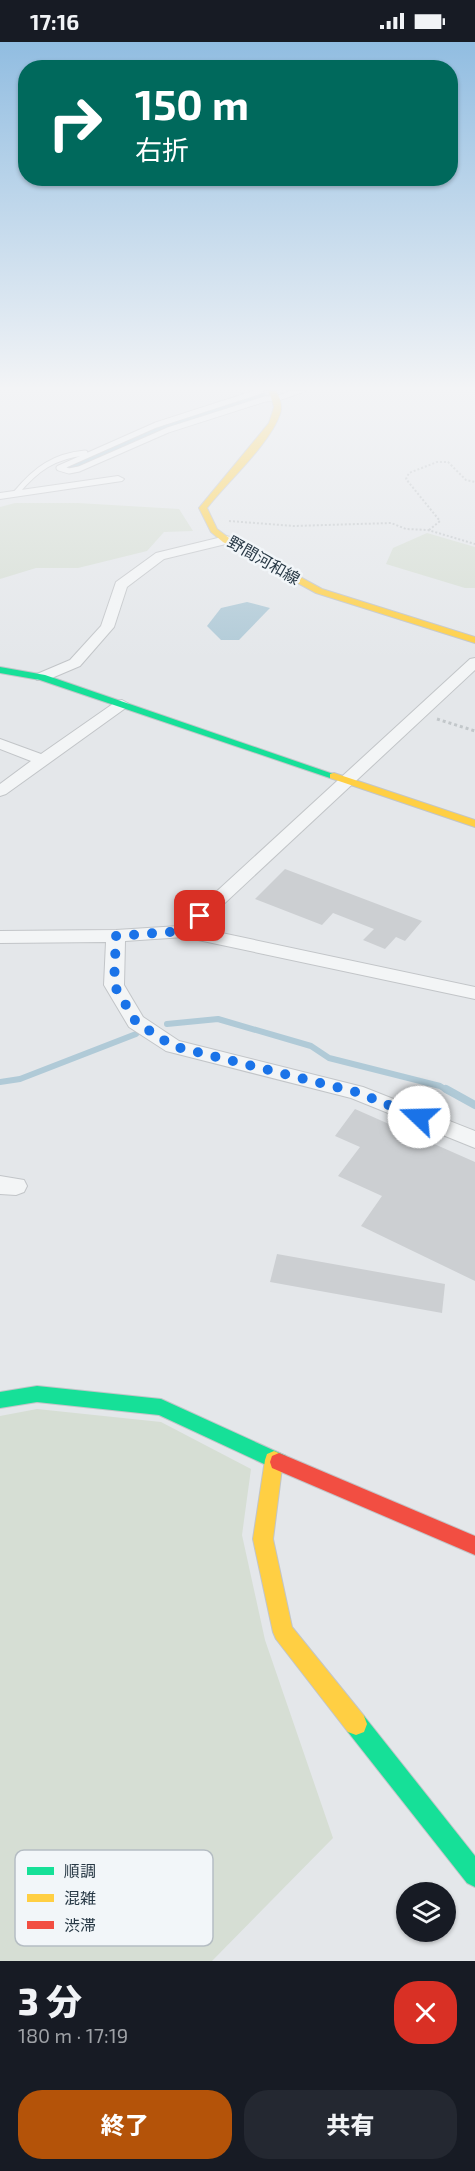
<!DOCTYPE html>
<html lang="ja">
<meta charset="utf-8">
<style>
body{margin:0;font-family:"Exo 2","Noto Sans JP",sans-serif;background:#242831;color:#f1f3f6;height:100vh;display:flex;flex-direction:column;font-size:22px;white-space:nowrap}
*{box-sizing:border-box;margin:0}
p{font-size:20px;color:#9ea1a6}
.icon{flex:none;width:33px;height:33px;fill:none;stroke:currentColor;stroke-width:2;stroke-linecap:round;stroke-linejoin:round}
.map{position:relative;height:1919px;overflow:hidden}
.details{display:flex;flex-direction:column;background:#171b24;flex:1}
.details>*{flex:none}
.banner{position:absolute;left:18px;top:18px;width:440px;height:126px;border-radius:24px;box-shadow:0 2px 4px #0004;background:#00695c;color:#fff;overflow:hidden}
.fabs{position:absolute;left:396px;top:1840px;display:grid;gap:12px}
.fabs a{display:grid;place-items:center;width:60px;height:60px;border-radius:50%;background:#171b24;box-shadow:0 2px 4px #0004;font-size:30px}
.pin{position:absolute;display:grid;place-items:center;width:51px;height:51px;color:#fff;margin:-26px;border-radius:12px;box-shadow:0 3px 9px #0006}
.me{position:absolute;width:66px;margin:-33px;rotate:291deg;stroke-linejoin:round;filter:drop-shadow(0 0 4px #0008)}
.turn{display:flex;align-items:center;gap:21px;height:126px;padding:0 18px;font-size:27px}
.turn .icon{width:78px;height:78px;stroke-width:2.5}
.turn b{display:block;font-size:42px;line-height:51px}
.round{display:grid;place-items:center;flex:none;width:63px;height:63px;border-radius:24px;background:#242831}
.headline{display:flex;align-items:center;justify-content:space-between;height:102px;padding:0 18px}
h1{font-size:36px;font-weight:800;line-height:45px}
.cta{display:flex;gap:12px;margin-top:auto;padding:12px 18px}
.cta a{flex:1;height:69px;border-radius:24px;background:#b45309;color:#fff;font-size:24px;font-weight:800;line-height:69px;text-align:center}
.cta a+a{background:#242831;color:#f1f3f6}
.status{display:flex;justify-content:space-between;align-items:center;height:42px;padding:0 30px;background:#171b24;direction:ltr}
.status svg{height:16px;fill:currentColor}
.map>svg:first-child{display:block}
</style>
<div class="status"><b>17:16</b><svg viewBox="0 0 49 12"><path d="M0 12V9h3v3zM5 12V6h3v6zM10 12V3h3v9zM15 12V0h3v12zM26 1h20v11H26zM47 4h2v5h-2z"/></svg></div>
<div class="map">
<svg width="475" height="1919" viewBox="0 0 475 1919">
<rect width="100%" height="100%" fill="#e4e7ea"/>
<g fill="#d6ded4">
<polygon points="15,461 78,461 179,467 193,489 164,490 147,509 78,526 36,526 0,537 0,465"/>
<polygon points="427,491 475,505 475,546 465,546 386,522 393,506"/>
<polygon points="37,1367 161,1380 251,1427 242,1493 265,1598 333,1796 212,1919 0,1919 0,1374"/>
</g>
<polygon fill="#b0cad7" points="247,560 270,566 239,598 221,598 207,584 221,566"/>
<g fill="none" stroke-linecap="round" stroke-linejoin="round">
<g stroke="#b0cad7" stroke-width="6">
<polyline points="167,982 218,977 311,1004 329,1016 440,1044 448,1049"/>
<polyline points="0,1040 20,1037 136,992"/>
</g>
<polyline stroke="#b0cad7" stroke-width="8" points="446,1047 475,1063"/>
<polygon fill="#b0cad7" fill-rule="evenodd" points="264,351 269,354 268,356 168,387 72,428 68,430 62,426 160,383"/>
</g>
<g fill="#cccfd2">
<polygon points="285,827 422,879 405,899 396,895 385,907 363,898 374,887 333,871 322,883 255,857"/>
<polygon points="355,1067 475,1120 475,1239 361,1184 382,1154 338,1134 360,1105 335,1094"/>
<polygon points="277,1212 445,1242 442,1271 270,1240"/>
</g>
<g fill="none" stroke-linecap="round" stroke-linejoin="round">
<g stroke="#c2c5c8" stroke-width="7">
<g id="lane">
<polyline points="261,349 156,383 59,426 69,429 79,427 168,388 265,357 277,356"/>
<path d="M16 451C36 427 54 414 85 411"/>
</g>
</g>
<g stroke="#c2c5c8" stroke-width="2">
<g id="street">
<polygon points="290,349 306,349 277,359 272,356"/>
<polygon points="118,434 124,437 122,439 0,457 0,451"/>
<polygon points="226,494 230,495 230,501 164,517 127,545 114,585 80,624 47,638 37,638 35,635 37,632 70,618 101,584 116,540 156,511"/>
<polygon points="475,616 475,628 198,886 475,945 475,957 184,895 125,899 124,943 143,975 179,999 363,1045 475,1089 475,1106 351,1056 166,1009 129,985 104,943 106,900 0,901 0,889 116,888 179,884 470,617"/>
<polygon points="122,658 129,662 127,665 6,752 0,754 0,742 31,719 0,707 0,697 41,712 117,659"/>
<polygon points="0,1134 24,1138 27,1144 24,1150 16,1153 0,1152"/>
</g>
</g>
<g stroke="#c2c5c8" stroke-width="2">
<g id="fast">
<polygon points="0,625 45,633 339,734 338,736 330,736 40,638 0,631"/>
<polygon points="37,1344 161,1357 286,1414 288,1420 286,1426 279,1429 159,1373 37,1360 0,1366 0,1350"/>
<polygon points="356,1671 364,1674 475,1814 475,1845 467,1841 348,1690 345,1682 348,1674"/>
</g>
</g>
<g stroke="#c2c5c8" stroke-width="2">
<g id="slow">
<path d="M269 349H276C280 356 283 364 280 372 270 402 227 440 207 466L217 487 229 496 322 547 475 595V601L316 551 223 500 211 490 199 466 269 381 274 365Z"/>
<polygon points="334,731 475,778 475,785 330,736 330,732"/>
<polygon points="274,1409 281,1412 283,1418 273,1497 292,1585 364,1674 367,1682 364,1690 356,1693 348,1690 276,1597 273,1590 253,1497 265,1418 267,1412"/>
</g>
</g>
<g stroke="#c2c5c8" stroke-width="2">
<polygon id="jam" points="279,1411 475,1494 475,1513 272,1426 270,1420 272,1414"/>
</g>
<g stroke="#c2c7ca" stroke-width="2" stroke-dasharray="2 2" stroke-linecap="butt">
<polyline points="229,479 294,484 391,481 406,487 428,488 475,502"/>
<polyline points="429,488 440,479 406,437 409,431 437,420 448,420 466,438 475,440"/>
</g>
<polyline stroke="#c2c7ca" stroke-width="3" stroke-dasharray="3 3" stroke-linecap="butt" points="437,677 475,689"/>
<use href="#lane" stroke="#f3f5f6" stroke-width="5"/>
<use href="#street" fill="#f3f5f6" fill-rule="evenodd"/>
<use href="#fast" fill="#16e098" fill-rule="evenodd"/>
<use href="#slow" fill="#ffcf43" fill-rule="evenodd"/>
<use href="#jam" fill="#f24e42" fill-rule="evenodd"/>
</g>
<linearGradient id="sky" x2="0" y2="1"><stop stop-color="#91bde1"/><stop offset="0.56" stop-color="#f3f4f6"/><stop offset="1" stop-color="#f3f4f6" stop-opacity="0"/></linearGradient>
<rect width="475" height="618" fill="url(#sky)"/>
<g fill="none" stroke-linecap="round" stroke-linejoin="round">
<polyline stroke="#1a73e8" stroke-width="10" stroke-dasharray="0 18" points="200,874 184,889 116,894 114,943 136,980 173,1004 356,1050 419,1075"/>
</g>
<g text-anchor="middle" stroke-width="5" stroke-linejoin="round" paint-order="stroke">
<g font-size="16" fill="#283946" stroke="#f2f6f9">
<text transform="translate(264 518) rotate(30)" y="6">野間河和線</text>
</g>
</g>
<rect x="15" y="1808" width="198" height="96" rx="9" fill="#f2f6f9" stroke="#b5bdc3" stroke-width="1.5"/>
<rect x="27" y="1825" width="27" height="8" fill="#16e098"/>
<rect x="27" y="1852" width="27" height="8" fill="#ffcf43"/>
<rect x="27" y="1879" width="27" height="8" fill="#f24e42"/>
<g font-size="16" fill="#283946">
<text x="64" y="1835">順調</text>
<text x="64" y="1862">混雑</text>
<text x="64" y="1889">渋滞</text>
</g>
</svg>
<div class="fabs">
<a><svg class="icon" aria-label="layers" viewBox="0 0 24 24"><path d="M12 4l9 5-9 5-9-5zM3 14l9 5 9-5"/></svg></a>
</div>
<div class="pin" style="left:200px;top:874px;background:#d93025"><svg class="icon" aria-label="arrive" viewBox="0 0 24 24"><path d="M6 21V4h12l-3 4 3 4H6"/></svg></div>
<svg class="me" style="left:419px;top:1075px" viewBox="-20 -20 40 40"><circle r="19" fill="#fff"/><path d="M0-13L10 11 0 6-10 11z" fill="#1a73e8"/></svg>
<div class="banner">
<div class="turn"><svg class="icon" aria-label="right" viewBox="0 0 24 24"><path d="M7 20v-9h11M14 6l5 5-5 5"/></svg><div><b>150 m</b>右折</div></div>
</div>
</div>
<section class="details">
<div class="headline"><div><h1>3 分</h1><p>180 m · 17:19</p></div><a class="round" style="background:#d93025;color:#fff"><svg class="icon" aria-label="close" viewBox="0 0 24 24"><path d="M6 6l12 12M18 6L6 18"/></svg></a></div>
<div class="cta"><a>終了</a><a>共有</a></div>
</section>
